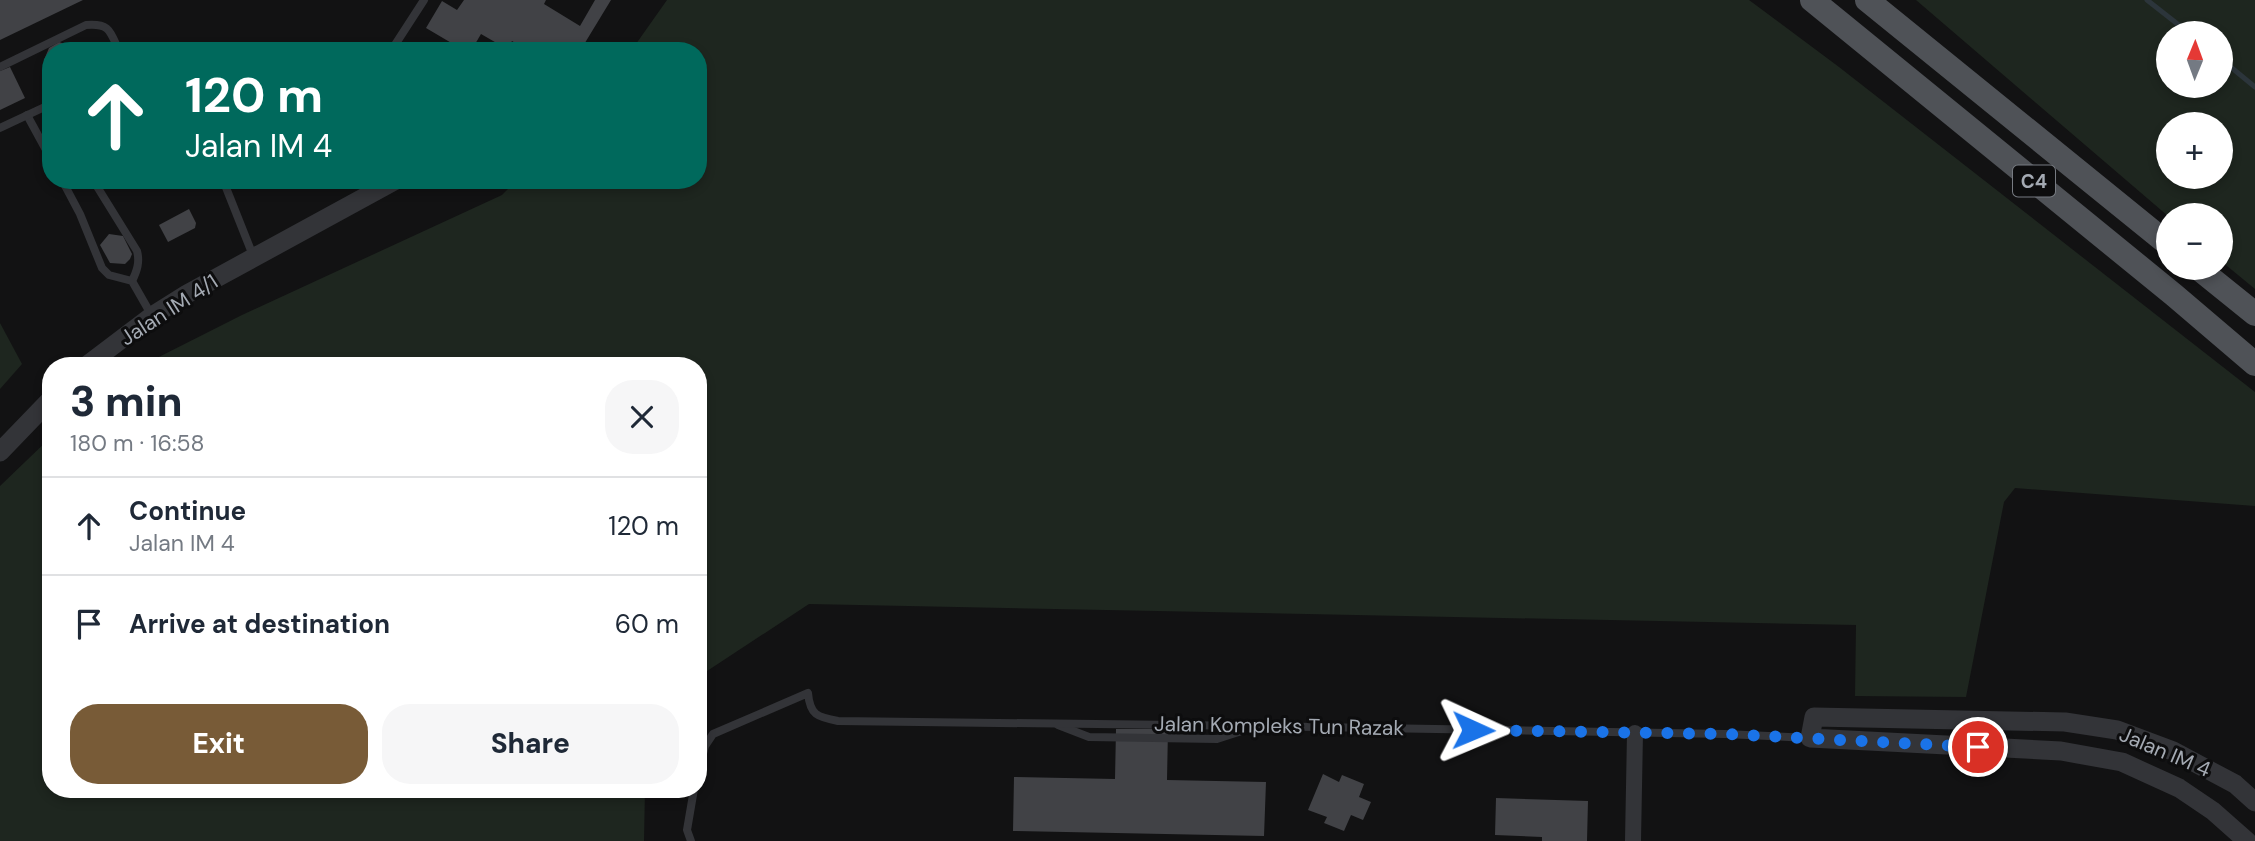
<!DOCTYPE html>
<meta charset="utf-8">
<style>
body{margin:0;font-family:"DM Sans",sans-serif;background:#f6f6f7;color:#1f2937;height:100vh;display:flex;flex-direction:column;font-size:26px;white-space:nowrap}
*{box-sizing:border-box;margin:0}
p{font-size:23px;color:#747a83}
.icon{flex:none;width:38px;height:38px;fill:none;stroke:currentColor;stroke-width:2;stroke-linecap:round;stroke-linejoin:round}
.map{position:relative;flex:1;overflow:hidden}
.details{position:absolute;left:42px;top:357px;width:665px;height:441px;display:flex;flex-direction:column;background:#fff;border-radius:28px;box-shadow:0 4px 10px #0003}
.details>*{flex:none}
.hud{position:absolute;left:42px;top:42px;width:665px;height:147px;border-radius:28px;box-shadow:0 4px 10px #0003;background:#00695c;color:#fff;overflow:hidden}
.needle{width:46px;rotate:1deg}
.fabs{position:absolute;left:2156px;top:21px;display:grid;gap:14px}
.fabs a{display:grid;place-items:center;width:77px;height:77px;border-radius:50%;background:#fff;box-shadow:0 4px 10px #0003;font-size:35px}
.pin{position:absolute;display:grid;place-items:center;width:60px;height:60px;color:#fff;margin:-30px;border:4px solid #fff;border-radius:50%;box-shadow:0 2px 7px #0007}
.me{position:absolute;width:77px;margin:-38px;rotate:91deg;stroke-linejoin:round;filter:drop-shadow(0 0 5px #0008)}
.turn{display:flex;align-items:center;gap:24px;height:147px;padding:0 28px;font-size:32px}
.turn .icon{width:91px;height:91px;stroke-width:2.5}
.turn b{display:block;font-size:49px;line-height:60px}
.round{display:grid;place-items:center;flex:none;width:74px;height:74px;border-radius:28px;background:#f6f6f7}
.overview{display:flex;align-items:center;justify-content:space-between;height:119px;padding:0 28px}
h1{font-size:42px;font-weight:800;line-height:52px}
.button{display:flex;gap:14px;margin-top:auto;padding:14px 28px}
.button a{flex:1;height:80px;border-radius:28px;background:#785b37;color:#fff;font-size:28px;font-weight:800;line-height:80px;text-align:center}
.button a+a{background:#f6f6f7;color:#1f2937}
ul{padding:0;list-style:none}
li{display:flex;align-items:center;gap:21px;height:98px;padding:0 28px;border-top:2px solid #e0e1e3}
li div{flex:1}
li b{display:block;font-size:26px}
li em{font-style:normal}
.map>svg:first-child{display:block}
</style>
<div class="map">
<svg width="2255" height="841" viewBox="0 0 2255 841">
<rect width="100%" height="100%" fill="#121213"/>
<g fill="#1e261f" fill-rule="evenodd">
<polygon points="667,0 1749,0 1839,67 2255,392 2255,506 2015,488 2004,502 1966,697 1855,696 1856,625 809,604 698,677 698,366 141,366 242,315 502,195 517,180 698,180 698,51 631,51"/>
<path d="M1916 0H2255V289L2221 261V215L2168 216ZM2168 33H2221V86H2168ZM2221 124V177H2168V124Z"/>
<polygon points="0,323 22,364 0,389"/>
<polygon points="51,437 51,789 645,789 644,841 0,841 0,486"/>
</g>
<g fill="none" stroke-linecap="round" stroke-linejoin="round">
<g stroke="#2c353b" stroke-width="5">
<polyline points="2147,0 2189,33"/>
<polyline points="2221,59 2255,87"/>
</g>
</g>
<g fill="#414246">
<polygon points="0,0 83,0 0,40"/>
<polygon points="464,0 546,0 544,4 580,26 595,0 611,0 580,51 529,51 512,41 507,49 481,34 471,51 465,51 426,28 442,1 457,10"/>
<polygon points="59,42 82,50 51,51 51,74 45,72 44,60 49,48"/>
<polygon points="10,67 25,98 0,110 0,71"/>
<polygon points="189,209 196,223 195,228 168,242 159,225"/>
<polygon points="109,234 123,236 132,254 130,259 125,264 110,263 100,245"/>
<polygon points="1116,729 1168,729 1167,780 1266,782 1264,836 1013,831 1014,777 1115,779"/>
<polygon points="1323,774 1339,782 1342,775 1364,784 1359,797 1371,802 1363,820 1351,815 1344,831 1324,823 1327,817 1308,810"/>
<polygon points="1496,798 1588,801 1587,841 1542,841 1542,837 1495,835"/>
</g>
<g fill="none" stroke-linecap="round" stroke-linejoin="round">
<g stroke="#333438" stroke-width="8">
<polyline points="320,51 321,49"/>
<polyline points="391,51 424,0"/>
<path d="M0 67 86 25C110 23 110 31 119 51"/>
<polyline points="27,115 51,159"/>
<polyline points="0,128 51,104"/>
<polyline points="62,180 80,214 102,268 109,275 132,281 152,316"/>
<path d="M93 180 137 251C140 262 137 271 132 281"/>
<polyline points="223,180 254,258"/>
<polyline points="1058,725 1089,737 1217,739 1251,728"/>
<path d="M698 773 705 746 713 734 808 693C810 715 817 717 838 721L1257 726 1725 734 1810 738"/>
<polyline points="691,841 687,830 694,789"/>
</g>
<polyline stroke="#333438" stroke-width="16" points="1633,841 1635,733"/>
<g stroke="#333438" stroke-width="19">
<polyline points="86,366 152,316 187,294 396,180"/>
<polyline points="0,452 51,399"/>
<polyline points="2247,841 2213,811 2179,788 2122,762 2061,751 1810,738 1814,717 2065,722 2117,730 2173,751 2235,784 2255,802"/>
</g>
<g stroke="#4f5257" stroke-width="24">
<polyline points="1812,0 2174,295 2255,364"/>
<polyline points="1867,0 2168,244"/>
<polyline points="2198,268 2255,314"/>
</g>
</g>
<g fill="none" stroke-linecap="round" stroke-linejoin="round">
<polyline stroke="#1a73e8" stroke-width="12" stroke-dasharray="0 21.6" points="1473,730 1725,734 1978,747"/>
</g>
<g text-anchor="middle" stroke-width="6" stroke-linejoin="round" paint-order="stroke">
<rect fill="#0d0d0e" stroke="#777b82" stroke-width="2" x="2013" y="165.5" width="42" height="31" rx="5"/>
<g font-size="19" font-weight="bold" fill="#a4aab3">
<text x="2034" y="188">C4</text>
</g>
<g font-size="21" fill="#a4aab3" stroke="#0d0d0e">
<text transform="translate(169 310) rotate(-33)" y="7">Jalan IM 4/1</text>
<text transform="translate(1279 726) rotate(1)" y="7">Jalan Kompleks Tun Razak</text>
<text transform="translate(2165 752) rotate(23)" y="7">Jalan IM 4</text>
</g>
</g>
</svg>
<div class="fabs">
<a><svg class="needle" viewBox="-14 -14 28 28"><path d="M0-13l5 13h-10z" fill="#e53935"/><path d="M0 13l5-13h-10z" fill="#747a83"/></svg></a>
<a>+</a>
<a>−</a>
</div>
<div class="pin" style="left:1978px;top:747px;background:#d93025"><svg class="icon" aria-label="arrive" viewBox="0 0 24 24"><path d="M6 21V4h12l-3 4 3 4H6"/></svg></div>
<svg class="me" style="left:1473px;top:730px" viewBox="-20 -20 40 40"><path d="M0-17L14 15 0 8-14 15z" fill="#1a73e8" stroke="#fff" stroke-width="4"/></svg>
<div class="hud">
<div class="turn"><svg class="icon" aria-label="ahead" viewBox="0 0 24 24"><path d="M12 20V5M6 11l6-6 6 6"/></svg><div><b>120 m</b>Jalan IM 4</div></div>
</div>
<section class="details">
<div class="overview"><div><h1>3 min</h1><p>180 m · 16:58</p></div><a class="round"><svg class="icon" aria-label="close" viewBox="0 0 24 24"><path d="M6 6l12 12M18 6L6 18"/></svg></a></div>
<ul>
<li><svg class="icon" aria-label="ahead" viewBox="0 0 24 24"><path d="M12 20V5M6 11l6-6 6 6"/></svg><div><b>Continue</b><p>Jalan IM 4</p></div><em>120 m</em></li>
<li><svg class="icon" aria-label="arrive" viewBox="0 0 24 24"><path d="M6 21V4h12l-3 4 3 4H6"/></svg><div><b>Arrive at destination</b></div><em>60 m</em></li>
</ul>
<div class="button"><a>Exit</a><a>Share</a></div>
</section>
</div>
